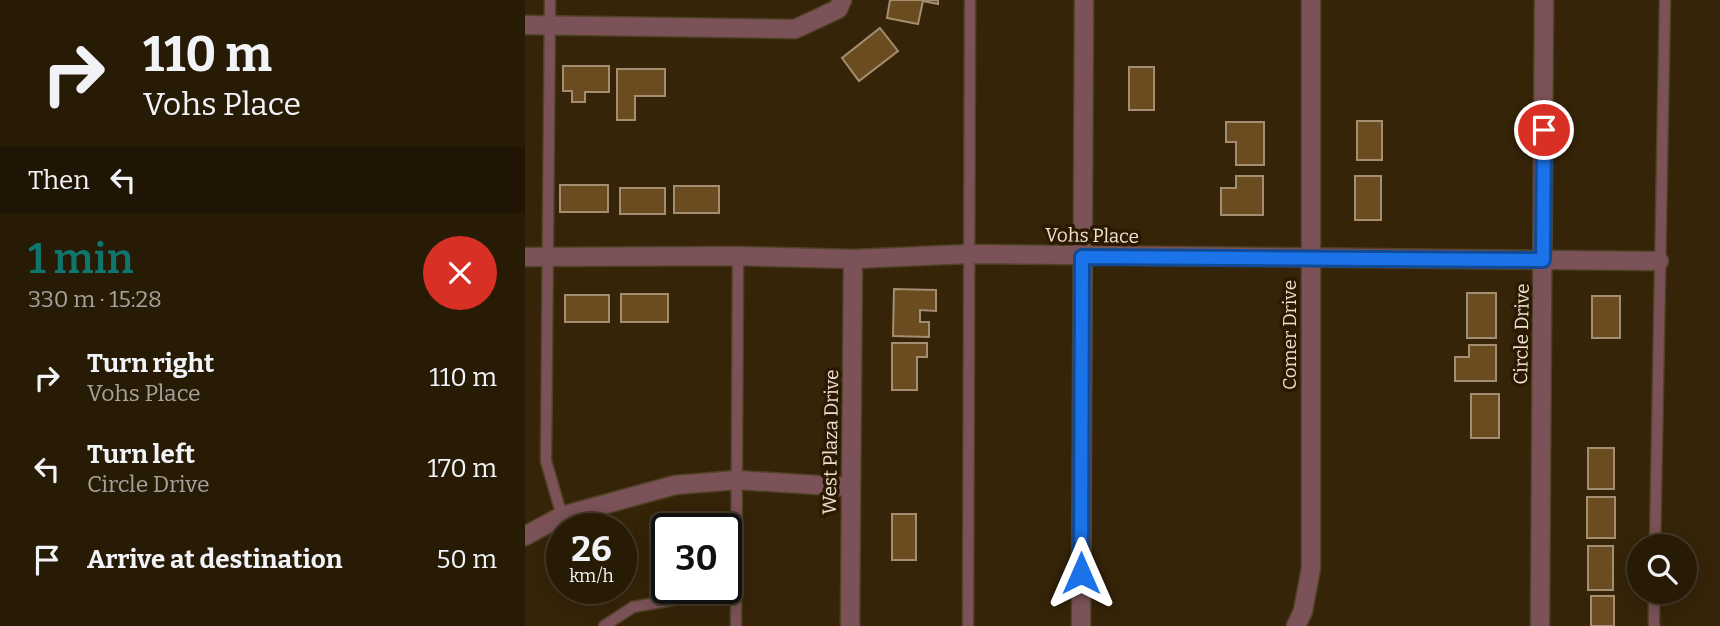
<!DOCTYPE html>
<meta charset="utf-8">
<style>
body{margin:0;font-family:Bitter,serif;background:#342814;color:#f1f3f6;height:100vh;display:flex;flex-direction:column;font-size:26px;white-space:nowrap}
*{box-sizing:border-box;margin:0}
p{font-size:23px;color:#a5a19b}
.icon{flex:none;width:38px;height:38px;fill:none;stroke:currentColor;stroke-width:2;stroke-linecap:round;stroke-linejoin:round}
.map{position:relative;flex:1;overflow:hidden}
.drawer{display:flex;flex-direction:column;background:#281b06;width:525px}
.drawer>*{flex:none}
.top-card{background:#281b06;color:#f1f3f6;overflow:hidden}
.buttons{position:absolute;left:1102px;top:534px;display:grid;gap:14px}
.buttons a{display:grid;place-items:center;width:70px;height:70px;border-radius:50%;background:#281b06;box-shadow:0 4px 18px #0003,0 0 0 2px #443928;font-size:35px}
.speed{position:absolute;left:21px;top:513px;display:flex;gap:14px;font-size:35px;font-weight:700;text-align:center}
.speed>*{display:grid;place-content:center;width:91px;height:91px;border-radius:50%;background:#281b06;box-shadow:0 4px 18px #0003,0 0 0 2px #443928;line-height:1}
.speed small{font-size:18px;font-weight:400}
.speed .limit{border:4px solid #111;border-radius:10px;background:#fff;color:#111}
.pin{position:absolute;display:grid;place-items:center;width:60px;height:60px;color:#fff;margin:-30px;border:4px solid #fff;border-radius:50%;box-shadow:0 2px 7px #0007}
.me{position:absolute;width:77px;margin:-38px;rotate:0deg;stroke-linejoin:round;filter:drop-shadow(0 0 5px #0008)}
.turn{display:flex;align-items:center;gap:24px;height:147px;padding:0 28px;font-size:32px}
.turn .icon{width:91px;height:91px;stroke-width:2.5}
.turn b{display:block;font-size:49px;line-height:60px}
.then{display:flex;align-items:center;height:66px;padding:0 28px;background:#0003;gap:14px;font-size:26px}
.round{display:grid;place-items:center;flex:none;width:74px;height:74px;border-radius:37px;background:#342814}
.head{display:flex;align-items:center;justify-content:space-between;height:119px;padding:0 28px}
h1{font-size:42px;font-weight:600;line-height:52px;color:#0f766e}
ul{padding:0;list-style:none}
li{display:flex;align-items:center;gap:21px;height:91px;padding:0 28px}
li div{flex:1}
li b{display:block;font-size:26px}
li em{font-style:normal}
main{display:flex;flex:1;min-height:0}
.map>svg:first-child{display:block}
</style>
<main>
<section class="drawer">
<div class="top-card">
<div class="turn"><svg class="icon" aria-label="right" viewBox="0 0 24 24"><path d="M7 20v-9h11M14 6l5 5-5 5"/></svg><div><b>110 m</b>Vohs Place</div></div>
<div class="then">Then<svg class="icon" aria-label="left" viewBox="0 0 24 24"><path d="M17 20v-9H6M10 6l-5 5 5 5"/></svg></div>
</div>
<div class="head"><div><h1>1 min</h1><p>330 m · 15:28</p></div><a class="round" style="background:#d93025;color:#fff"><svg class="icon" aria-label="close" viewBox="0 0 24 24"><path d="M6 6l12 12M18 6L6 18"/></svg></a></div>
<ul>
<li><svg class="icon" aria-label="right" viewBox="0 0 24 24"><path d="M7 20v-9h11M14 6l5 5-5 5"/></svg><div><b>Turn right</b><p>Vohs Place</p></div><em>110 m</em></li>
<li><svg class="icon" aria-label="left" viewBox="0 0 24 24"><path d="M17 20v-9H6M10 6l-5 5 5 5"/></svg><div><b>Turn left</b><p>Circle Drive</p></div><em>170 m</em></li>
<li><svg class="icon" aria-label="arrive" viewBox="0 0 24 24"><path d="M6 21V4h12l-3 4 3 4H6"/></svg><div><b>Arrive at destination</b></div><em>50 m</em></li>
</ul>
</section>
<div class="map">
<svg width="1195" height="626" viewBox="0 0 1195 626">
<rect width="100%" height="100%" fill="#352408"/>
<g fill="#6a4c20" stroke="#a38e71" stroke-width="2">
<polygon points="365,0 413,0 413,4 398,1 393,24 362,18"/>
<polygon points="355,28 373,51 334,81 317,58"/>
<polygon points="38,66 84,66 84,92 60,92 60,102 47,102 47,91 38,91"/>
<rect x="604" y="67" width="25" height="43"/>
<polygon points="92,69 140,69 140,96 110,96 110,120 92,120"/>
<rect x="832" y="121" width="25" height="39"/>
<polygon points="701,122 739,122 739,165 711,165 711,142 701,142"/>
<polygon points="711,176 738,176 738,215 696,215 696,188 711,188"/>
<rect x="830" y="176" width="26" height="44"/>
<rect x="35" y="185" width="48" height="27"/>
<rect x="149" y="186" width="45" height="27"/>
<rect x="95" y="188" width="45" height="26"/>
<polygon points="369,289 411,290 411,311 395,310 395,322 404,322 404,337 368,336"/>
<rect x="942" y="293" width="29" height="45"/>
<rect x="96" y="294" width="47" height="28"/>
<rect x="40" y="295" width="44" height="27"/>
<rect x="1067" y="296" width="28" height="42"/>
<polygon points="367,343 402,343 402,357 392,357 392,390 367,390"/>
<polygon points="944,345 971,345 971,381 930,381 930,357 944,357"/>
<rect x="946" y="394" width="28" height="44"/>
<rect x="1063" y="448" width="26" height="41"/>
<rect x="1062" y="497" width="28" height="41"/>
<rect x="367" y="514" width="24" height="46"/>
<rect x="1063" y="546" width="25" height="44"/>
<rect x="1066" y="596" width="23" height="30"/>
</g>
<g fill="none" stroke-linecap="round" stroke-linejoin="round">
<g stroke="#524228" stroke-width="13">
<g id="lane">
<polyline points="25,0 21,461 37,516"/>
<polyline points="1130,546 1140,0"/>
<polyline points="79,626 108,607 166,597 211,596"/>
<polyline points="211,626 213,256"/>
<polyline points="443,626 445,0"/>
<polyline points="1129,626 1129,592"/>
</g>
</g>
<g stroke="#524228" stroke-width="21">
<g id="street">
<polyline points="0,25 270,29 313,9 317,0"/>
<polyline points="0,257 213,256 328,259 444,254 1134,261"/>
<polyline points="0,536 37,516 150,485 212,480 325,487"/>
<polyline points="325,626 328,259"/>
<polyline points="556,626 559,0"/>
<polyline points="771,626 778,611 786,568 786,0"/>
<polyline points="1015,626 1019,0"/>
</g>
</g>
<use href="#lane" stroke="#7a5257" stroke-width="10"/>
<use href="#street" stroke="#7a5257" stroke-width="18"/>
</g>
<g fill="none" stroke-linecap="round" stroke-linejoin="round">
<g stroke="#114b97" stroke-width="18">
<polyline id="route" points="556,573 557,257 1018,260 1019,130"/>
</g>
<use href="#route" stroke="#1a73e8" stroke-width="12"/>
</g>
<g text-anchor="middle" stroke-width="7" stroke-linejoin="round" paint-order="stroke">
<g font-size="19" fill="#ebdfd0" stroke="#2b1a01">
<text transform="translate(567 235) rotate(1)" y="7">Vohs Place</text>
<text transform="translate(996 334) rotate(-89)" y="7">Circle Drive</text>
<text transform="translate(764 335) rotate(-90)" y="7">Comer Drive</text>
<text transform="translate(305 442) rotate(-89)" y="7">West Plaza Drive</text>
</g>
</g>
</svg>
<div class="buttons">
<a><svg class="icon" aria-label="search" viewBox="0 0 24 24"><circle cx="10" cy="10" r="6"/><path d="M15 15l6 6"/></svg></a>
</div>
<div class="speed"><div>26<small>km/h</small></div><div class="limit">30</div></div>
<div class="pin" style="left:1019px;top:130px;background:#d93025"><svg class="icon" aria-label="arrive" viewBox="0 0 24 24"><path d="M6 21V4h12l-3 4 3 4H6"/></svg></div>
<svg class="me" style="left:556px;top:573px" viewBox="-20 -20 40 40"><path d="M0-17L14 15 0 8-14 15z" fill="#1a73e8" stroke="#fff" stroke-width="4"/></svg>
</div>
</main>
